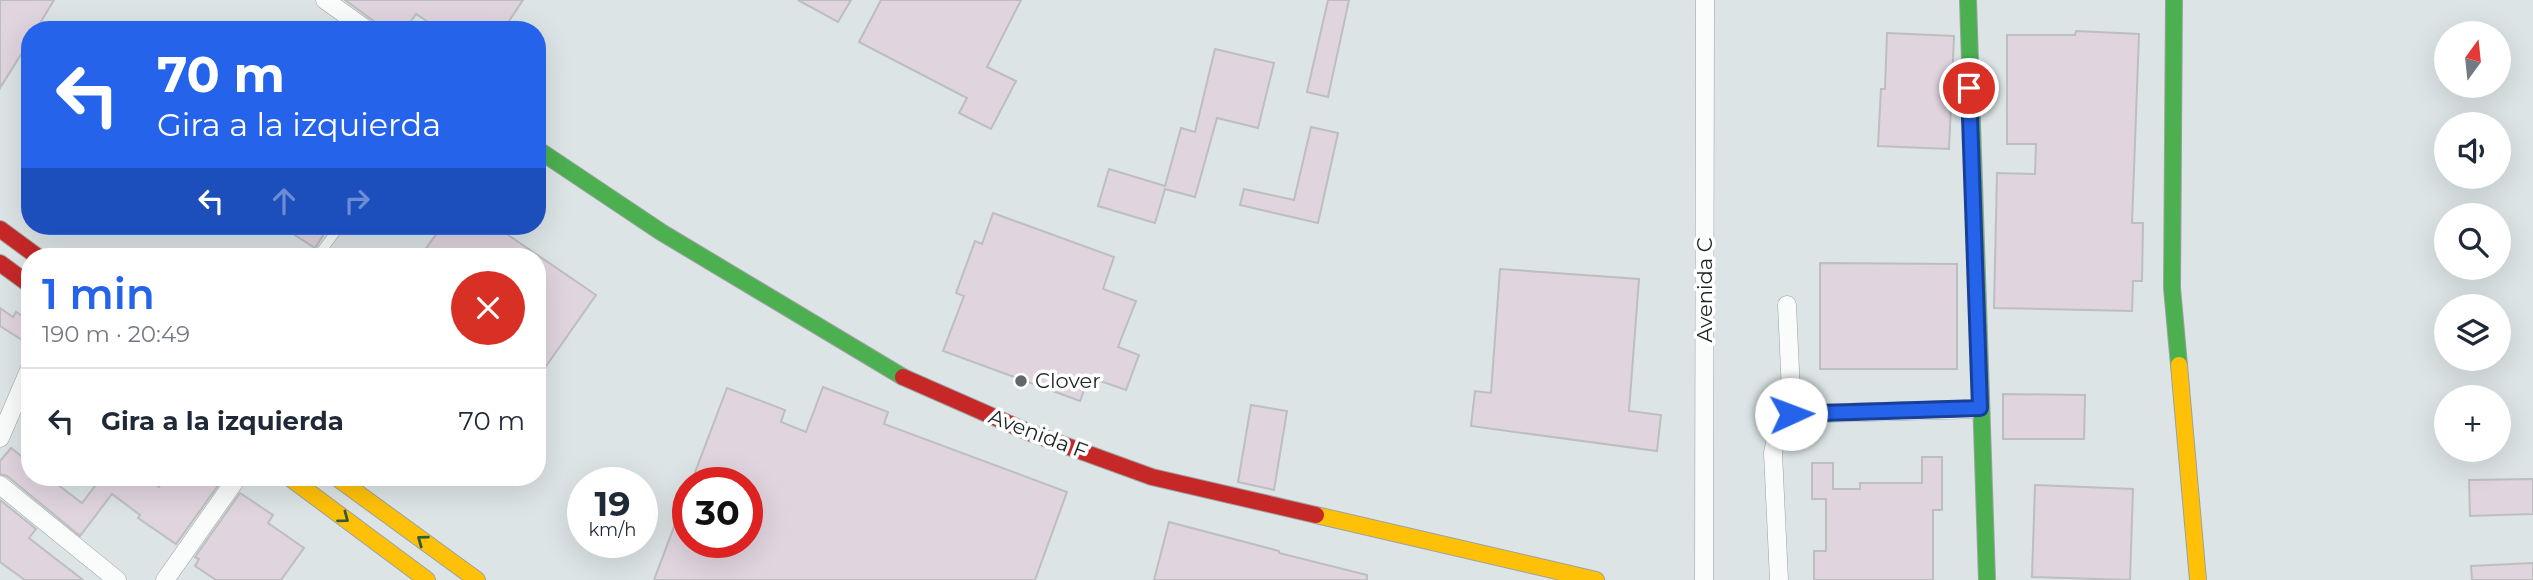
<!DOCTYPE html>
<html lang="es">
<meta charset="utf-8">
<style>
body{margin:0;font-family:Montserrat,sans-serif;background:#f2f2f3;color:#1f2937;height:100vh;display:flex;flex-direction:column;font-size:26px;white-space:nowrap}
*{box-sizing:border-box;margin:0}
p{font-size:23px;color:#747a83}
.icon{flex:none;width:38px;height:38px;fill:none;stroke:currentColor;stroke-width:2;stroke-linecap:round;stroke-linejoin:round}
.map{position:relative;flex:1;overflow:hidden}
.drawer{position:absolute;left:21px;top:248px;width:525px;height:238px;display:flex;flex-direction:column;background:#fff;border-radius:28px;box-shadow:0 7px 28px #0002}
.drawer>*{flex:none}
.hud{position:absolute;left:21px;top:21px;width:525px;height:214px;border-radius:28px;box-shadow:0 7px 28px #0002;background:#2563eb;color:#fff;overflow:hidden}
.needle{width:46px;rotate:15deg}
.controls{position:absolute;left:2434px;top:21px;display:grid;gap:14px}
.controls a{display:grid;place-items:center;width:77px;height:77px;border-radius:50%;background:#fff;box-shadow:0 7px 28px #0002;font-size:35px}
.speed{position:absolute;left:567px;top:467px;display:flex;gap:14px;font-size:35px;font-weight:700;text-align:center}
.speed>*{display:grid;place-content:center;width:91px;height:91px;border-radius:50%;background:#fff;box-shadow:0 7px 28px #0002;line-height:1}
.speed small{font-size:18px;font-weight:400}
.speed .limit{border:10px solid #d22;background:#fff;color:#111}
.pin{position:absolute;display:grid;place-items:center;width:60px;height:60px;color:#fff;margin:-30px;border:4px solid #fff;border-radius:50%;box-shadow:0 2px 7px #0007}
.me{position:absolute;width:77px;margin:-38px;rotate:88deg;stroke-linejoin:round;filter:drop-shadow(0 0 5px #0008)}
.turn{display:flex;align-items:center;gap:24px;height:147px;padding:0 21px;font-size:32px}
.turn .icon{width:91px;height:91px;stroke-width:2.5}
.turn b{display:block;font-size:49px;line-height:60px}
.lanes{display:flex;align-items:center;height:66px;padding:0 21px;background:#0003;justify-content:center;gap:35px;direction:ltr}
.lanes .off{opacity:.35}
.round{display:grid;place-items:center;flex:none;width:74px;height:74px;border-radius:37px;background:#f2f2f3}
.head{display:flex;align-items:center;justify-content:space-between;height:119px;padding:0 21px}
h1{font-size:42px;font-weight:600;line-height:52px;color:#2563eb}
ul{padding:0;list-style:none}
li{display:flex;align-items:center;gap:21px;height:105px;padding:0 21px;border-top:2px solid #e0e1e3}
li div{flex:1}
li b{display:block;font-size:26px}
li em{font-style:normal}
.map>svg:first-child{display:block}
</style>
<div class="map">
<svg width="2533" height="580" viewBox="0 0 2533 580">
<rect width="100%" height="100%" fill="#dce4e5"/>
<g fill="#e0d4df" stroke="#bcbebf" stroke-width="2">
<polygon points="0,0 54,0 36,30 30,30 30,40 0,88"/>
<polygon points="345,0 523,0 503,30 440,30 416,14 405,30 386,30"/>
<polygon points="798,0 851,0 838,22"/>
<polygon points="881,0 1021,0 987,67 1016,81 991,129 959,113 967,98 859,42"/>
<polygon points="1328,0 1349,0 1328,97 1307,92"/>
<polygon points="2076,31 2139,34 2132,223 2143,223 2142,281 2133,281 2132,311 1994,308 1997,173 2035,174 2036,144 2007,144 2007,35 2075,35"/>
<polygon points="1887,33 1954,36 1949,149 1878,146 1881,89 1885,89"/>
<polygon points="1215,49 1274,63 1258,128 1217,118 1195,197 1165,189 1155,223 1098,206 1109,169 1165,186 1181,128 1195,132"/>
<polygon points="1311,127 1338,133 1318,223 1240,205 1244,189 1294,200"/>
<polygon points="993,213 1114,257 1103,289 1136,301 1118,347 1139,355 1126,390 1089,377 1080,401 943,351 964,296 956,293 975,241 982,244"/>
<polygon points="281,226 329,226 315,248"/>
<polygon points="442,226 495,226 596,295 537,379 537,257 420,257"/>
<polygon points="1820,263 1957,264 1957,369 1820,369"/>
<polygon points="1500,269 1639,279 1629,411 1661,415 1657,451 1471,426 1475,391 1491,393"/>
<polygon points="0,308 13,317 16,312 30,321 30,345 0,326"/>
<polygon points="823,387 888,412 884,424 1067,492 1035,580 654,580 686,495 688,542 747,542 747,483 691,483 727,388 785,410 781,422 806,432"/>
<polygon points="2003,394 2085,395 2084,439 2003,439"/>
<polygon points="1251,405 1287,411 1274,490 1238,482"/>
<polygon points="11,448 30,463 30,478 49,478 82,503 101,478 146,478 159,487 165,478 219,478 222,480 176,544 138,518 140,515 112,494 80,536 7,476 0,474 0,461"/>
<polygon points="1922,457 1942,457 1942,510 1933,510 1933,580 1814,580 1814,551 1826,551 1826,499 1812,499 1812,463 1833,463 1833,489 1860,489 1860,483 1922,483"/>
<polygon points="2533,479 2533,514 2470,516 2469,480"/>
<polygon points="2035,485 2133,489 2130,580 2032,577"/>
<polygon points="240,493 273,515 268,523 304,548 281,580 216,580 195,566 199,559 195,557"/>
<polygon points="0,500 36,529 29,538 83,580 25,580 0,562"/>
<polygon points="1169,522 1279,551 1279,553 1367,575 1367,580 1154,580"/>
<polygon points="2533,563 2533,580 2472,580 2471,566"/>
</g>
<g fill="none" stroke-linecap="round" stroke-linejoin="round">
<g stroke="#9ca1a2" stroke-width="10">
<polyline id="lane" points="317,257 340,226"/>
</g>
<g stroke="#9ca1a2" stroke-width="19">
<g id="street">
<polyline points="325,0 367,30"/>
<polyline points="1787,305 1792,414"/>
<polyline points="0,438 30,368"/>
<polyline points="0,485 117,580"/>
<polyline points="165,580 237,478"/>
<polyline points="1704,580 1705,0"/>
<polyline points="1779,580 1773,453 1779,424 1792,414 1980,409"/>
</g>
</g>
<g stroke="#9ca1a2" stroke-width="18">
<g id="fast">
<polyline points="1968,0 1987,580"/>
<polyline points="2174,0 2172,288 2179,365"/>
<polyline points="537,149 661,232 903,377"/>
</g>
</g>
<g stroke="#9ca1a2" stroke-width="18">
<g id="slow">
<polyline points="2179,365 2198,580"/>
<polyline points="290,478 427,580"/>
<polyline points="337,478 477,580"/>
<polyline points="1316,515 1596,580"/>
</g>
</g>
<g stroke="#9ca1a2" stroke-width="18">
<g id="jam">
<polyline points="0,229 38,257"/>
<polyline points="0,263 30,285"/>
<polyline points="903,377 1028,432 1152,477 1316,515"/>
</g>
</g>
<use href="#lane" stroke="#fafbfb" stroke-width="9"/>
<use href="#street" stroke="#fafbfb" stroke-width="18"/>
<use href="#fast" stroke="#4caf50" stroke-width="16"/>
<use href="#slow" stroke="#ffc107" stroke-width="16"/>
<use href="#jam" stroke="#c62828" stroke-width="16"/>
</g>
<defs><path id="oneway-chevron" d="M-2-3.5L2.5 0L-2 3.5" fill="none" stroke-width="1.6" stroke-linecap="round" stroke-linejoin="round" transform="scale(1.75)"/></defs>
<g stroke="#315c36">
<use href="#oneway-chevron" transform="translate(344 518) rotate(37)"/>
<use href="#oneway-chevron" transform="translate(422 540) rotate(-144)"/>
</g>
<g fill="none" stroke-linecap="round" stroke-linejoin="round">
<g stroke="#184099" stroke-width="18">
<polyline id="route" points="1791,414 1980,408 1969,88"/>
</g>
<use href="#route" stroke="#2563eb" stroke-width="12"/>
</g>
<circle fill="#616768" stroke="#fff" stroke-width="2.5" cx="1021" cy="381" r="7"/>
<g text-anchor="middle" stroke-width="7" stroke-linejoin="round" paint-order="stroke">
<g font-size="21" fill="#1f2425" stroke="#fff">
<text transform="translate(1705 290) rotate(-90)" y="7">Avenida C</text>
<text transform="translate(1038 434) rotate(21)" y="7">Avenida F</text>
</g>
<g font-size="21" fill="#1f2425" stroke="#fff" text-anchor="start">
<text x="1035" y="388">Clover</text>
</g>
</g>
</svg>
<div class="controls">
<a><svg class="needle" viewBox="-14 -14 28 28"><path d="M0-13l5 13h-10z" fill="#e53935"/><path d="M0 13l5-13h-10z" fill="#747a83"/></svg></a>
<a><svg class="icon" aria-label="sound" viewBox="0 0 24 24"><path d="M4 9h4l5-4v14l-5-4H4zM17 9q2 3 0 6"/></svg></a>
<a><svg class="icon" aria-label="search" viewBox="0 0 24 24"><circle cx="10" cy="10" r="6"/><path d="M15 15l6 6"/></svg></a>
<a><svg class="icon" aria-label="layers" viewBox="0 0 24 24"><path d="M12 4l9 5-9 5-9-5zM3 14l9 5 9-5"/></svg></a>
<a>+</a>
</div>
<div class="speed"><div>19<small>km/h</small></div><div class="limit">30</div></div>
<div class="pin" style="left:1969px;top:88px;background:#d93025"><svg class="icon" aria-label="arrive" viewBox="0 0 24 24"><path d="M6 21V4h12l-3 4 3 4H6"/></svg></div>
<svg class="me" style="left:1791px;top:414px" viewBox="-20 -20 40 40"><circle r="19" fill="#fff"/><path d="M0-13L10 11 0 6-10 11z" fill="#2563eb"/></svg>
<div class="hud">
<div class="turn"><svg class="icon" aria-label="left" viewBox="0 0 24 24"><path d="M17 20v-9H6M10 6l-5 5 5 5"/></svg><div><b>70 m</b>Gira a la izquierda</div></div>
<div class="lanes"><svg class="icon" aria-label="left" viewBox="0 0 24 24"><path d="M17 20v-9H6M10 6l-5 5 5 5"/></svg><svg class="icon off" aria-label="ahead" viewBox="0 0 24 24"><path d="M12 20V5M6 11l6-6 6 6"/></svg><svg class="icon off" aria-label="right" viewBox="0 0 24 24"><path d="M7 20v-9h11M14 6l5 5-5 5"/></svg></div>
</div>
<section class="drawer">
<div class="head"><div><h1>1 min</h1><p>190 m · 20:49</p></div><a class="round" style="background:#d93025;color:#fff"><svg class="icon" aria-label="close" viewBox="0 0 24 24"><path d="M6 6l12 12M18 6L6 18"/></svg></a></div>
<ul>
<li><svg class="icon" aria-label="left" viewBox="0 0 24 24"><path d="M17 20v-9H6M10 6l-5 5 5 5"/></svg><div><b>Gira a la izquierda</b></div><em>70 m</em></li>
</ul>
</section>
</div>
